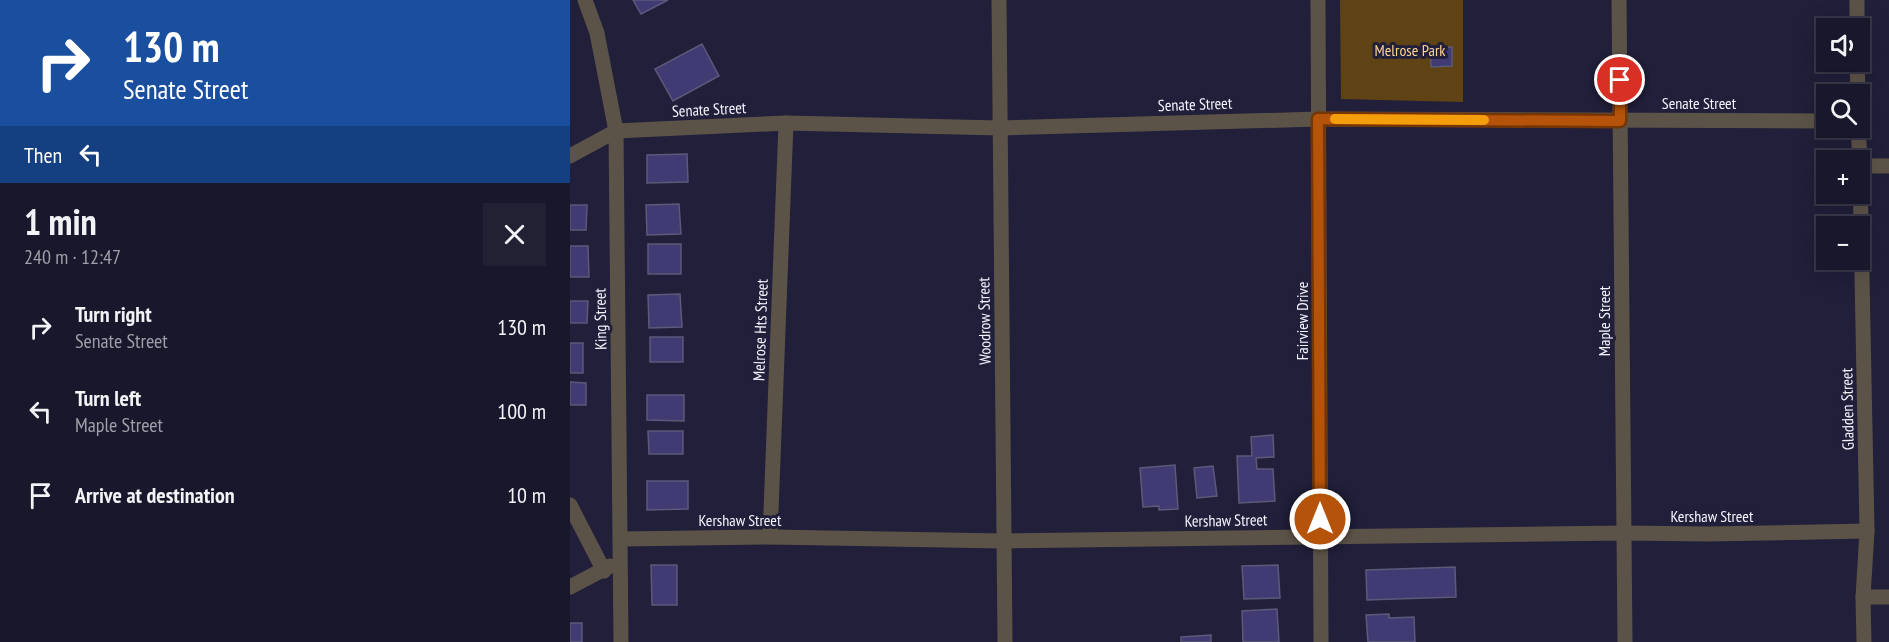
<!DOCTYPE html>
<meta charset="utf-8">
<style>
body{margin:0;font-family:"PT Sans Narrow",sans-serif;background:#222033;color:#f1f3f6;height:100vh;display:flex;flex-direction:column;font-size:22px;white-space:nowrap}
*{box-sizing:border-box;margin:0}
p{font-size:20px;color:#9f9fa9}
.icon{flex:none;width:33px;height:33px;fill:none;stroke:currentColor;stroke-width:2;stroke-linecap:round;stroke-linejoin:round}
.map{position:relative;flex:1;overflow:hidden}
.panel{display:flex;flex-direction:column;background:#19172b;width:570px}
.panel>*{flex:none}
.guide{background:#1a4fa0;color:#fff;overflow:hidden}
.controls{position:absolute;left:1246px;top:18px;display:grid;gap:12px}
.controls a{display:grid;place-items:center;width:54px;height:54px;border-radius:0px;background:#19172b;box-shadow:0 6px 24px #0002,0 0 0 2px #373647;font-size:30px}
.pin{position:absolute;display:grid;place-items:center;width:51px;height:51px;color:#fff;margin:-26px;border:3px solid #fff;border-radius:50%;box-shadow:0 2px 6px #0007}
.me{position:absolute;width:66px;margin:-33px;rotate:0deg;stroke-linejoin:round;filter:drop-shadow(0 0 4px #0008)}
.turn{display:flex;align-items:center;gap:21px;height:126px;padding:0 24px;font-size:27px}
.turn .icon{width:78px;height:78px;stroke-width:2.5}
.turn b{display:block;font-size:42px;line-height:51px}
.then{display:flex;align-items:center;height:57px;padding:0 24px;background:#0003;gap:12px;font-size:22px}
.round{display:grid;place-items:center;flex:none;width:63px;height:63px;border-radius:0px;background:#222033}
.head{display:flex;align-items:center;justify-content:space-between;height:102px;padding:0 24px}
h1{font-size:36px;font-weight:700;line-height:45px}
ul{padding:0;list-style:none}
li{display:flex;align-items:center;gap:18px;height:84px;padding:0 24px}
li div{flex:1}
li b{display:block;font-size:22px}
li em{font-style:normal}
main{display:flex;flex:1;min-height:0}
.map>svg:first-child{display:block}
</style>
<main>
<section class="panel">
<div class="guide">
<div class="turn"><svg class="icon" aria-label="right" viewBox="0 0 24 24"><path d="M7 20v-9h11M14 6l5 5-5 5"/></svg><div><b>130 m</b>Senate Street</div></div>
<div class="then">Then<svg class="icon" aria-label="left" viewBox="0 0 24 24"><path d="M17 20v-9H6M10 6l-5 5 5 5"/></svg></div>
</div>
<div class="head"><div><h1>1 min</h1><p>240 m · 12:47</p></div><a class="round"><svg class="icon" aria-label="close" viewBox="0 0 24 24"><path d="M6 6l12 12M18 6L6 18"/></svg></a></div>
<ul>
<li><svg class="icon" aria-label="right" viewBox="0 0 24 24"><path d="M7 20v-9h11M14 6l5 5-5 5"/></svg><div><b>Turn right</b><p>Senate Street</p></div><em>130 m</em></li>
<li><svg class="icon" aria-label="left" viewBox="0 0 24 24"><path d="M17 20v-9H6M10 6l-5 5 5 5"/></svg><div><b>Turn left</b><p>Maple Street</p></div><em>100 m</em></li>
<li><svg class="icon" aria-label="arrive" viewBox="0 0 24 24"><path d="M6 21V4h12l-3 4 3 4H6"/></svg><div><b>Arrive at destination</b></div><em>10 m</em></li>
</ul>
</section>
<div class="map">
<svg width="1319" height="642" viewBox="0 0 1319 642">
<rect width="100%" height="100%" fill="#211f39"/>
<polygon fill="#5f4315" points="770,0 893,0 893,102 771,99"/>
<g fill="#403b73" stroke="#5b5a79" stroke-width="1.5">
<polygon points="63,0 98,0 71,14"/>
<polygon points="132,44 149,76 103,101 85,69"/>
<polygon points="882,47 882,66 861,67 860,48"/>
<polygon points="117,154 118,182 77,183 77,155"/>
<polygon points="109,204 111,234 77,235 76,205"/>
<polygon points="0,205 17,205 16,230 0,230"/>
<rect x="78" y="244" width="33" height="30"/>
<polygon points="0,246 18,246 19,277 0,277"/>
<polygon points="110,294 112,327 79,328 78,295"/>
<polygon points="0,301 18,301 17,323 0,323"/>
<rect x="80" y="337" width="33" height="25"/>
<rect x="0" y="343" width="13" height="30"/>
<polygon points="0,382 16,383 16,405 0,405"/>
<polygon points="77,395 114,395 114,421 77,420"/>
<polygon points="78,431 113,431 113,454 79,454"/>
<polygon points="703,435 704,457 686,458 687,469 703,469 705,501 669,503 667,456 682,456 681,437"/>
<polygon points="605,465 608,509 589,510 589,506 573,507 570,468"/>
<polygon points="643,466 647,496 627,498 624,468"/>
<polygon points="77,481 118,481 118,509 77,510"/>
<polygon points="81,565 107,565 107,605 82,605"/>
<polygon points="708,565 710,598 674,599 672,566"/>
<polygon points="885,567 886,597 797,600 796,570"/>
<polygon points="707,609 709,642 673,642 672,611"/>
<polygon points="819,614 819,618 844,617 845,642 798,642 796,615"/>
<rect x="0" y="623" width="12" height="19"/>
<polygon points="641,635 641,642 611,642 611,637"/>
</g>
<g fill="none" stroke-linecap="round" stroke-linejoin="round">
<g stroke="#5c5348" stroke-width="15">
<polyline points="15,0 27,33 46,131 51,642"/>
<polyline points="429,0 435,642"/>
<polyline points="748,0 751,642"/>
<polyline points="1049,0 1055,642"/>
<polyline points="1287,0 1287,28"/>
<polyline points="1287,62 1288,94"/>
<polyline points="1288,128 1290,160"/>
<polyline points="0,156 46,131 216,123 430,128 749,119 1257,121"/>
<polyline points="1290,166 1319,166"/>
<polyline points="1290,175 1297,531 1293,597 1294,642"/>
<polyline points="0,505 34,571"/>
<polyline points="200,537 216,123"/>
<polyline points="51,539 200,537 434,541 1054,533 1137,534 1297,531"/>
<polyline points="0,587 40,566"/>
<polyline points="1293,597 1319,597"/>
</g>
</g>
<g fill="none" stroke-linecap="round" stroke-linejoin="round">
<g stroke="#753606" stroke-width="15">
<polyline id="route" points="750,519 748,119 1050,121 1050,80"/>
</g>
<use href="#route" stroke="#b45309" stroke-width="10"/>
<polyline stroke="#f59e0b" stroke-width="10" points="765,119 914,120"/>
</g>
<g text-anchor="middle" stroke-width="6" stroke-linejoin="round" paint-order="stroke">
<g font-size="16" fill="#ffd18f" stroke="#211f39">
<text x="840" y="56">Melrose Park</text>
</g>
<g font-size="16" fill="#f4f4ff" stroke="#211f39">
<text x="1129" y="109">Senate Street</text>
<text transform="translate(625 104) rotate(-2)" y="6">Senate Street</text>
<text transform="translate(139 109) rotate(-3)" y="6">Senate Street</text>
<text transform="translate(30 319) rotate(-91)" y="6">King Street</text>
<text transform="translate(414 321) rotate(-91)" y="6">Woodrow Street</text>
<text transform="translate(732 321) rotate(-90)" y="6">Fairview Drive</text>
<text transform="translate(1034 321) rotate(-90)" y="6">Maple Street</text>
<text transform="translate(190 330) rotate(-88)" y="6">Melrose Hts Street</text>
<text transform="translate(1277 409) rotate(-91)" y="6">Gladden Street</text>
<text x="1142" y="522">Kershaw Street</text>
<text x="170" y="526">Kershaw Street</text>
<text transform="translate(656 520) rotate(-1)" y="6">Kershaw Street</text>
</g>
</g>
</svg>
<div class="controls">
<a><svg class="icon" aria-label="sound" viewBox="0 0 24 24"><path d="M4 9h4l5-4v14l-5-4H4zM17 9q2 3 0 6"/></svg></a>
<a><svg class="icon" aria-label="search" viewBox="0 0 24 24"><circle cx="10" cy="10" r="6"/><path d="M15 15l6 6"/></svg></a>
<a>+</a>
<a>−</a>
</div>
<div class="pin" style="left:1050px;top:80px;background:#d93025"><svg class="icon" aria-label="arrive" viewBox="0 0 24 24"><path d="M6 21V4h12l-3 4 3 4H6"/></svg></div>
<svg class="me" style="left:750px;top:519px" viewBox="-20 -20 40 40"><circle r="17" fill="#b45309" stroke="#fff" stroke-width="3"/><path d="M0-11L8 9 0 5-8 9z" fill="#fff"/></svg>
</div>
</main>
